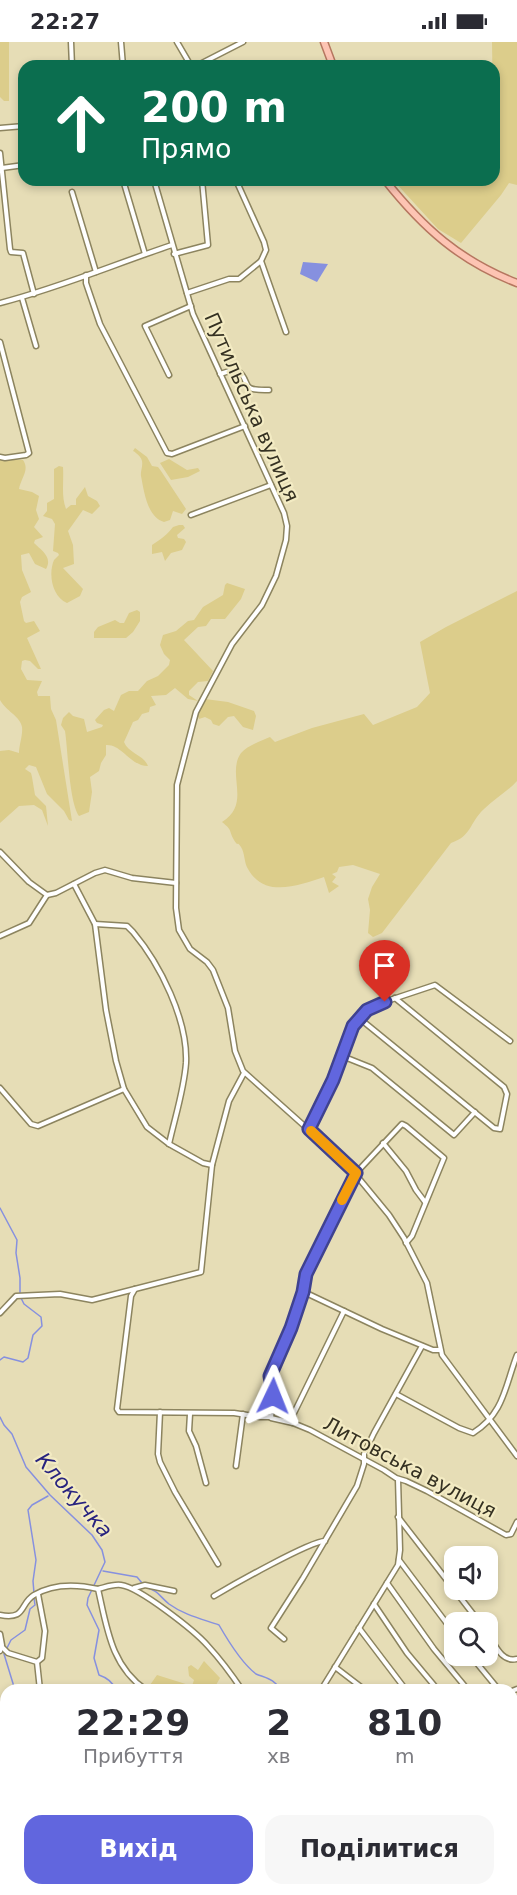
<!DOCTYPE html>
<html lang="uk">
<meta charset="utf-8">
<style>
body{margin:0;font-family:"DejaVu Sans",sans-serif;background:#f7f7f7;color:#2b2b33;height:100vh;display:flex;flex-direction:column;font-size:22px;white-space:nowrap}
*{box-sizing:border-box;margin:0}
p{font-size:20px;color:#7c7c81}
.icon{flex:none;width:33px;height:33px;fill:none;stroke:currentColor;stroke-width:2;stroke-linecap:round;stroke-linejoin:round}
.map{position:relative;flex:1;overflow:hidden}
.panel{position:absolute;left:0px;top:1642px;width:518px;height:212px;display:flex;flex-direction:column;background:#fff;border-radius:18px 18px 0 0;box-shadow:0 3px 9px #0003}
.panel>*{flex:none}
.banner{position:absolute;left:18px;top:18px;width:482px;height:126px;border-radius:18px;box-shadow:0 3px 9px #0003;background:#0b6e4f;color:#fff;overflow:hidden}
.controls{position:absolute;left:444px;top:1504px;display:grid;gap:12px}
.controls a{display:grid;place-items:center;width:54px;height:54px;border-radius:12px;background:#fff;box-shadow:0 3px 9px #0003;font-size:30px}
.pin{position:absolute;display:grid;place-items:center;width:51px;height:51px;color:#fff;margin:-62px -26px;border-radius:50% 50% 50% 0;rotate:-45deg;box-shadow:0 0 6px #0007}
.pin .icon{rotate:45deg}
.me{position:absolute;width:66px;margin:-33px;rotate:2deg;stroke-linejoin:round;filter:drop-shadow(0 0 4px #0008)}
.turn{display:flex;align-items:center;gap:21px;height:126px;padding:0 24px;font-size:27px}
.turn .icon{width:78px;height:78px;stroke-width:2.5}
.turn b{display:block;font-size:42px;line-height:51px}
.eta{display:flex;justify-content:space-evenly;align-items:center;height:102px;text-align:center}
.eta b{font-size:36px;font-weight:700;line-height:42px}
.action{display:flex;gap:12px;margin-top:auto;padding:12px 24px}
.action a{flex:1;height:69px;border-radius:18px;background:#6166de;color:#fff;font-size:24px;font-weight:700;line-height:69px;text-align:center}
.action a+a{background:#f7f7f7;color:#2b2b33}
.status{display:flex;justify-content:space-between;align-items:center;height:42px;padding:0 30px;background:#fff;direction:ltr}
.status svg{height:16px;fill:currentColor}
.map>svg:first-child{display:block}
</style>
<div class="status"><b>22:27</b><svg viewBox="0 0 49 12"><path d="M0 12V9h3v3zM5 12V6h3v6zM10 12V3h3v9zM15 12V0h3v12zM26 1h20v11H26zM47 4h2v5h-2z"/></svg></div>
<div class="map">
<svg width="517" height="1853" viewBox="0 0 517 1853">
<rect width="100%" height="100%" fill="#e6ddb6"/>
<g fill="#dccd8b">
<polygon points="0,0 9,0 9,59 4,59 0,55"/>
<polygon points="492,0 517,0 517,143 509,141 501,153 461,201 438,187 393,138 494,138"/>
<path d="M135 406 147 415 152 424 158 425 161 429 186 467 182 472 173 469 170 478 164 480C147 475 144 449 141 434 140 428 145 421 140 415 140 414 134 409 133 409Z"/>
<path d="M0 416 8 418H23C30 428 21 436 19 447L32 450 39 454 36 468 39 477 34 485 43 495 35 498 34 501C41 508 53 515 46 527L35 522 29 511 21 513 22 528 31 550 22 555 20 560 24 579 26 581 34 579 40 589 27 596 41 627H38L30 619 25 618 22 619 21 627 27 638 42 639 37 650 38 654H50L51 667 56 678 72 779 69 778 64 769 47 752 36 725 29 723 25 727 31 731 32 735 35 753 46 764 48 784 42 768 34 763 19 764 0 781V709L9 708 19 711C19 703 23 693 22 685 21 675 5 668 0 658Z"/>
<polygon points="169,417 187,428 198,426 200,429 188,435 171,438 160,421"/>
<path d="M59 424 63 425C64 440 61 454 66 467L71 463H76V457L85 445 88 454 97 459 100 464 92 472 83 468 68 489 73 503 74 522 63 526 83 547 80 554 67 561C52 555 48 532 54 518L59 513 58 511 53 509 55 482 52 477 43 474 47 469V461L54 457V427Z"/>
<path d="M179 483H183L185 486 177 493 178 496 184 497 186 500 182 508 171 511 165 519 162 510 152 512V503C160 498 168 492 173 485Z"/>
<path d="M227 541 245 547 241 557 225 577H211L206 584 198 585 184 598 213 629 208 639 198 640 189 649V653L198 659 188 657 175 646 166 653 151 654 156 663 150 665 149 670 142 672 138 678 133 680 124 700C128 711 144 713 148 724 130 724 122 702 106 703V713L101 721 99 729 90 735 92 750 89 770 79 774C69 760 68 708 65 689L61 683 63 676 69 670 73 674 84 677 87 690 102 685 103 683 97 681 95 678 104 668 109 666 114 669 121 653 129 649H138L147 639 158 634 169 623 170 618 164 612 160 603 163 593 176 589 188 579 194 578 203 565 223 553 225 543Z"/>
<path d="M517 549V739C507 750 494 757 484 767 469 781 472 794 451 801L382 891 373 895 368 891 370 868 368 857 372 845 380 832 353 823 339 825 337 830 332 832 336 835 332 840 339 844 329 851 324 835C299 843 265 857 248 827 244 821 245 811 241 805 236 798 239 806 234 798 228 787 233 789 222 780 252 762 226 732 241 711 247 704 261 699 270 695L275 700 312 686 364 672 373 683 417 665 430 651 420 600 446 585Z"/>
<polygon points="137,568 140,570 140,579 133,590 126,596 94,596 94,590 98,585 115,578 120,581 124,581 129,571"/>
<polygon points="205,657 228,660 254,669 256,674 253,688 243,685 234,674 228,675 219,684 213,682 211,678 205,675 199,677 197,672"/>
<polygon points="204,1619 220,1636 216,1643 209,1642 205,1644 204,1648 143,1648 137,1645 139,1642 150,1643 157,1633 192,1644 194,1638 189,1634 188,1625 191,1623 198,1628"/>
</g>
<polygon fill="#8690df" points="303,220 328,222 317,240 300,232"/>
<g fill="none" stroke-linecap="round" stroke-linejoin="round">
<g stroke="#8690df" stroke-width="1.5">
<polyline points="0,1166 17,1198 16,1211 20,1236 20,1252"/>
<polyline points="0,1318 4,1315 23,1320 28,1316 33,1293 42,1284 41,1275 24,1262 21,1256"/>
<path d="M0 1375 4 1383 12 1392 26 1425 50 1453 92 1493 102 1508 105 1520 88 1556 87 1563 99 1588 94 1616 99 1633C108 1636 113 1640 116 1648"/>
<polyline points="103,1529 137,1535 142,1541"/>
<path d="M145 1545C159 1549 159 1554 169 1562 184 1573 202 1577 219 1583 227 1597 243 1622 256 1632 261 1634 265 1635 269 1637 277 1640 277 1647 288 1648"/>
<polyline points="34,1551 33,1539 36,1518 28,1468 32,1463 48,1454"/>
<polyline points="15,1648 4,1612 11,1598 25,1588 30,1567 35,1563 34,1556"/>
<polyline points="512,1672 517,1670"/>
<path d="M512 1713C516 1725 511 1733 517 1745"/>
<polyline points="2,1763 6,1745"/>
<polyline points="0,1773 2,1769"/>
<polyline points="326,1848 329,1853"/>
</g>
<g stroke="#8c845f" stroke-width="7">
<g id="minor">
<polyline points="71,0 72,24"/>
<polyline points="121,0 123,24"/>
<polyline points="177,0 191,24"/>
<polyline points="196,24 243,0"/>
<polyline points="0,86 24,84"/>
<polyline points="0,111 10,207 11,210 23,211 34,252"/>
<polyline points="2,126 24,123"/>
<polyline points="123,138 145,212"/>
<polyline points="154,138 193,272 284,471 287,484 286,498 276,534 262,563 232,602 196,670 177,743 176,866 179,888 190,907 207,920 213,928 228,966 235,1009 243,1029 347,1122 389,1173 404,1196 427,1241 442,1313 517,1414"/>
<polyline points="236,138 264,200 266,208 261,219 286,290"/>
<polyline points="72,150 96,230"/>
<polyline points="174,212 208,203 202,138"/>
<polyline points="86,233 86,241 100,282 167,411 172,412 245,384"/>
<polyline points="187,251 229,237 239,237 261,219"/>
<polyline points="22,256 36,304"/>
<path d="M0 261C59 246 115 222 172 203"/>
<polyline points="0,300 29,411 26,413 5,416 0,415"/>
<path d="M220 332 236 327C254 340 236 349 269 348"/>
<polyline points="169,333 145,284 191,264"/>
<polyline points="191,473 271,443"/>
<polyline points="0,810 29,840 47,853 56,851 95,831 105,828 132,836 176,841"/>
<polyline points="74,842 95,882 106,968 116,1019 124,1047 147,1085 169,1102 203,1121 212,1123"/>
<path d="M95 882 127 884 133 890C160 922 188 978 186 1021 184 1048 175 1075 169 1102"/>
<polyline points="0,894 29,881 47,853"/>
<polyline points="359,976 494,1086 500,1087 507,1052 504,1045 395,956"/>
<polyline points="342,1014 372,1026 454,1093 475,1070"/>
<polyline points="0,1046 31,1082 38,1084 124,1047"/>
<polyline points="309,1087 331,1043 351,987 357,978 378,962 435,943 510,999"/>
<polyline points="383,1101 406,1129 416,1148 425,1160"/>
<polyline points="406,1201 412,1194 444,1116 406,1084 402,1082 356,1131 308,1228 291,1286 270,1334 273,1356 271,1376 293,1381 310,1388 384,1428 396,1436 406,1439 427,1449 506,1493 511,1492 517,1480"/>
<polyline points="135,1247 131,1254 117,1367 119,1370 234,1371 260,1375 271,1375"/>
<polyline points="304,1250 382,1287 433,1308 440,1308"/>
<polyline points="0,1271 16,1254 60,1252 92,1258 201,1230 212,1123 229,1059 244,1031"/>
<path d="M396 1352 459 1386 473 1391C504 1372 505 1344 517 1313"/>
<polyline points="160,1370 158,1412 160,1420 175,1450 218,1522"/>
<polyline points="190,1372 189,1389 196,1404 206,1441"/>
<polyline points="293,1381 293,1373 344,1269"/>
<polyline points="236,1424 243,1372"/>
<polyline points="398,1475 480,1581"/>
<polyline points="399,1518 454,1591"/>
<polyline points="387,1541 434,1607 468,1648"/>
<polyline points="134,1546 145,1543 174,1549"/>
<path d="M98 1547C106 1545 113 1542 121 1543 139 1545 195 1589 208 1604 220 1617 232 1633 242 1648"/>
<path d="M214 1554C231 1544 310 1499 325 1499"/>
<polyline points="374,1562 407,1611 438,1648"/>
<path d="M0 1573C27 1578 19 1562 34 1553 54 1541 76 1542 98 1547 107 1586 111 1624 146 1648"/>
<polyline points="359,1586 406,1648"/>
<polyline points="0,1592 2,1603 0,1609"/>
<path d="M488 1592C495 1603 502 1621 517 1617"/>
<polyline points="284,1597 271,1586 303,1536 357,1444 364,1422 364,1412 374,1391 422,1304"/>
<polyline points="2,1605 8,1611 37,1620 40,1648"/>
<polyline points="471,1614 499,1648"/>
<polyline points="37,1620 42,1616 45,1589 38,1552"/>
<polyline points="335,1625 365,1648"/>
<polyline points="321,1648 398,1523 400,1508 398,1437"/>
<polyline points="512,1649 517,1647"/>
<polyline points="512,1689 517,1689"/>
<polyline points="512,1766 516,1781 512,1796"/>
<polyline points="107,1848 109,1853"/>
<polyline points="502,1848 507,1853"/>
</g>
</g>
<g stroke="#b67760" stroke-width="9">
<g id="primary">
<polyline points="324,0 333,24"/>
<path d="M385 138C423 186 460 219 517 241"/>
</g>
</g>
<use href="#minor" stroke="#fff" stroke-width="4"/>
<use href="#primary" stroke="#fdc4b3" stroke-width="6"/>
</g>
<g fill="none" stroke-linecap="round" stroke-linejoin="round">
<g stroke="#3f4290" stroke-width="15">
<polyline id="route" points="273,1354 270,1334 291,1286 303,1250 306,1232 356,1131 309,1087 333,1038 353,984 367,968 385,960"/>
</g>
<use href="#route" stroke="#6166de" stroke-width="10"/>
<polyline stroke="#f59e0b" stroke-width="10" points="311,1089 356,1131 342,1158"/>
</g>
<g text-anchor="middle" stroke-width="4.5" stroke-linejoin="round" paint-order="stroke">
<g font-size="20" fill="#353122" stroke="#f3ebc3">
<text transform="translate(252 365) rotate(66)" y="7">Путильська вулиця</text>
<text transform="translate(410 1425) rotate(28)" y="7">Литовська вулиця</text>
</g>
<g font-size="21" font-style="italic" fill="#28237f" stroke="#f3ebc3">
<text transform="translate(74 1453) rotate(49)" y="7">Клокучка</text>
</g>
</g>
</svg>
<div class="controls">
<a><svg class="icon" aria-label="sound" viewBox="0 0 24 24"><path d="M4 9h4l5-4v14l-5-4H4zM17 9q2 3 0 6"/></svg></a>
<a><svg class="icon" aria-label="search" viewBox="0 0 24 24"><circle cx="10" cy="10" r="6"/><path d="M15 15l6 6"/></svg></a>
</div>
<div class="pin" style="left:385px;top:960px;background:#d93025"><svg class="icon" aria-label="arrive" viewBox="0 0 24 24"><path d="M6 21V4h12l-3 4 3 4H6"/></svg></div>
<svg class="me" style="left:273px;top:1354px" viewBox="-20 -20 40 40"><path d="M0-17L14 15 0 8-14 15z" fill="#6166de" stroke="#fff" stroke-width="4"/></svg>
<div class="banner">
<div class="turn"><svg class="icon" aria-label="ahead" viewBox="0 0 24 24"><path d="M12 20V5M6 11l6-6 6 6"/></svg><div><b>200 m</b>Прямо</div></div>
</div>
<section class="panel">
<div class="eta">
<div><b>22:29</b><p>Прибуття</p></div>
<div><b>2</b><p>хв</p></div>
<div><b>810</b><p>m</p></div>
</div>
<div class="action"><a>Вихід</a><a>Поділитися</a></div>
</section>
</div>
